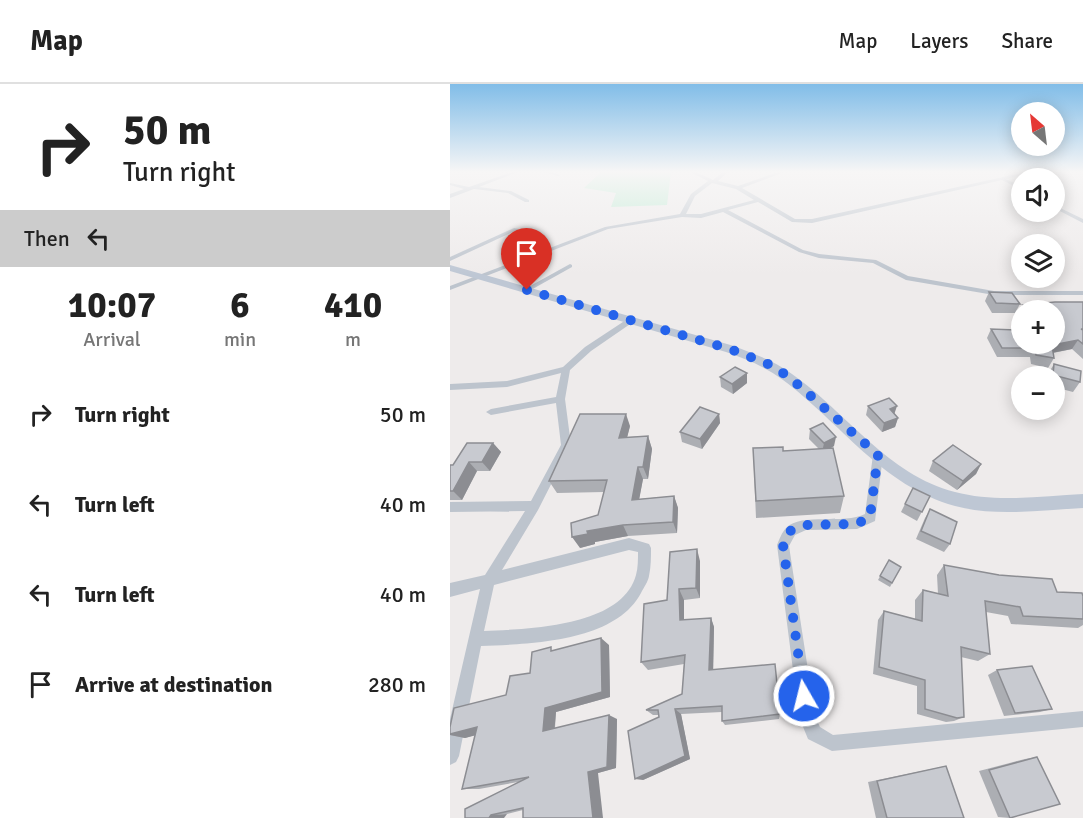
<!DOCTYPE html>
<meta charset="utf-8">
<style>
body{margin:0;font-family:Signika,sans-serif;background:#f2f2f2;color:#222;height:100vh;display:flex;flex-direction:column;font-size:22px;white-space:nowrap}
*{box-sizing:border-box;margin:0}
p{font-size:20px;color:#767676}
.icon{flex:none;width:33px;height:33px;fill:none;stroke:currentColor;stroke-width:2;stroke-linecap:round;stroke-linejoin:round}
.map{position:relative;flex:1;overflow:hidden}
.panel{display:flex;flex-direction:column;background:#fff;width:450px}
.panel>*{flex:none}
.guide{background:#fff;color:#222;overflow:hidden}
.needle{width:39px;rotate:332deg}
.tools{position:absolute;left:561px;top:18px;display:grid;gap:12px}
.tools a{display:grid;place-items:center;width:54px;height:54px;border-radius:50%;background:#fff;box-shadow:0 3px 15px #0003;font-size:30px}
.pin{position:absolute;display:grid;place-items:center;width:51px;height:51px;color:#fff;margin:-62px -26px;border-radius:50% 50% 50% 0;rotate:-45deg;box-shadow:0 0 6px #0007}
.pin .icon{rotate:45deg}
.me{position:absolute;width:66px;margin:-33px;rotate:352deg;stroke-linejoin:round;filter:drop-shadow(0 0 4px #0008)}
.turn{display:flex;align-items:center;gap:21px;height:126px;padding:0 24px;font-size:27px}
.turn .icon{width:78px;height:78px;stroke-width:2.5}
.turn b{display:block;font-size:42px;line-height:51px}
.then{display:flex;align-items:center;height:57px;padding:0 24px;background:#0003;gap:12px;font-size:22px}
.eta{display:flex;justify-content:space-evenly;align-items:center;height:102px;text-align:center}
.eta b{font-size:36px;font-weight:800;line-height:42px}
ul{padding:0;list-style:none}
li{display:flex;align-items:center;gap:18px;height:90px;padding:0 24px}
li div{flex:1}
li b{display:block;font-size:22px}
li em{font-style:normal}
header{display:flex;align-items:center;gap:36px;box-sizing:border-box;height:84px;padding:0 30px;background:#fff;border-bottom:2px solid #e0e0e0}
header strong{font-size:28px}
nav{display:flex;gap:33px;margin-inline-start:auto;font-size:21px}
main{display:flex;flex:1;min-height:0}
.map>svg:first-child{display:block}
</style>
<header>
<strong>Map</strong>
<nav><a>Map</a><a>Layers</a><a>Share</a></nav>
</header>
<main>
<section class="panel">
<div class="guide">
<div class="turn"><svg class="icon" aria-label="right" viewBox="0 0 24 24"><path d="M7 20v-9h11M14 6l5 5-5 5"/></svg><div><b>50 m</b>Turn right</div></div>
<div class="then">Then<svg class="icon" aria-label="left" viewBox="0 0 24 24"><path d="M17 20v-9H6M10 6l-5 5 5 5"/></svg></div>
</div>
<div class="eta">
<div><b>10:07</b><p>Arrival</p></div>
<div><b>6</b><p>min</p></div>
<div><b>410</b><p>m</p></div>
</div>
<ul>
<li><svg class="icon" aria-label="right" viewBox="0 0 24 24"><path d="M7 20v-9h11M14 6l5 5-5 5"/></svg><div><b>Turn right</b></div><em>50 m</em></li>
<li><svg class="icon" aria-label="left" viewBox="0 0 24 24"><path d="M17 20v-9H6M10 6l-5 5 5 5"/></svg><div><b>Turn left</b></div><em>40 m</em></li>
<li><svg class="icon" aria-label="left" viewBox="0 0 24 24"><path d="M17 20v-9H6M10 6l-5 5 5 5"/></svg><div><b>Turn left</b></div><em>40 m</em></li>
<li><svg class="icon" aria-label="arrive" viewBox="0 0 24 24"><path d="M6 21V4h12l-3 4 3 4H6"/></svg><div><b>Arrive at destination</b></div><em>280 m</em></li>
</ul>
</section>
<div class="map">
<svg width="633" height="734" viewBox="0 0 633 734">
<rect width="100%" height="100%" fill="#eeebeb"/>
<polygon fill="#baebd1" points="151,88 221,88 217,121 161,123 166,109 134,104"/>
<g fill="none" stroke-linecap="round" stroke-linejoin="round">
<g fill="#bdc4cd" fill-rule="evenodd">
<polygon points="62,88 68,88 29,103 61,107 79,116 79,118 75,118 58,109 24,105 0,114 0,110 14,105 0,101 0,99 19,103"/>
<polygon points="93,88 101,88 110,91 108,92"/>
<path d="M240 88H246L263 96 273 88H278L268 97 288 102 328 88H335L292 104 345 135H362L576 88H585L556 95 572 103V106L552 96 362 139 342 138 308 118 278 126 353 166 369 170 426 176 458 192 544 207H633V211H544L456 196 423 179 369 174 349 168 273 128 251 134 232 133 158 145 0 206V202L155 143 230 130 241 110 258 97ZM262 99 286 105 304 116 251 130H236L245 112Z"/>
<polygon points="604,121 633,135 633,139 604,124"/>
<polygon points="64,144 69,145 0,177 0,173"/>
<polygon points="120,180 122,181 122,183 79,207 73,206"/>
<path d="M179 234H182L186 236 141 267 120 286 115 315 121 361 88 426 52 486 179 454 199 460 201 464C201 473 201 483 199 492 198 498 194 503 191 509 165 558 81 560 31 562L9 672 6 678 0 681V635L30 505 0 513V499L35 491 75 427 0 428V418L81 417 111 361 106 319 41 331 36 328 41 325 106 313 111 289 57 303 0 306V300L57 297 113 283 135 263ZM179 466 188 468C188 475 188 484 186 491 172 543 78 545 34 547L44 501Z"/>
<path d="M428 367 432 368 433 371 425 437 407 445 356 446 345 451 339 462 365 632 370 643 383 651 633 627V643L382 667 358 655 349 633 327 461C329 456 332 448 336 444 352 428 394 441 415 430L423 371 424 368Z"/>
</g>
<path fill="#bec7d4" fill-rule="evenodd" d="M0 181 284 262C304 270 325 277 342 290 396 328 438 391 505 408 546 419 591 412 633 410V424C591 426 546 433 505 422 432 402 391 339 333 296 316 283 296 275 276 268L0 187Z"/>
</g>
<g fill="#acaeb3">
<polygon points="539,208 570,220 565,229 542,229 535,217"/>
<polygon points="633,218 633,275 622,265 603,269 604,274 598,284 581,280 580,273 547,273 537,254 541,245 563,246 564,243 604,260 604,226 572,226 572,233 569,230 573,221"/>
<polygon points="604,280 630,298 623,308 604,303 604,292 597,292 598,290"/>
<polygon points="270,293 297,299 283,310 271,303"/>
<polygon points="418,322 444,330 448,334 445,343 432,348 416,331"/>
<polygon points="269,330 270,339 252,365 232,358 230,348"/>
<polygon points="180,342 177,353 198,352 202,365 198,395 193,395 189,415 224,412 228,424 227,449 178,452 145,458 145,460 130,464 148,431 154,408 107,409 99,397"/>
<polygon points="360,345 384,362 381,364 394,412 390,429 306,434 303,364 333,367 369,365 359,355"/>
<polygon points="43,359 51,368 40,387 27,387 12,416 0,416 0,381 3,381"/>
<polygon points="483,377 531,380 526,390 507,406 479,387"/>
<polygon points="480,412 467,437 451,428 455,420"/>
<polygon points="480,426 500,460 494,468 466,455 475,434"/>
<polygon points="439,476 451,483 440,503 428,496"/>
<polygon points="250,477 250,514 234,516 234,536 261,534 264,543 263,586 330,630 329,635 275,641 272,637 272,628 231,630 240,675 193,696 209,633 209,631 203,631 196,626 232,610 234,580 198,586 191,578 217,516"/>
<polygon points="494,481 607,508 633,512 633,541 628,544 561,540 558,532 536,528 540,570 528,577 511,573 514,633 504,637 496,638 467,630 467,602 423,590 428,536 434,527 465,535 465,516 473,506 488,510 487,491"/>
<polygon points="159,561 160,613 106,628 105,644 167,635 166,684 148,689 73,726 57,730 15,734 68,698 29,705 12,705 25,651 15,654 0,651 0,643 56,611 105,566"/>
<polygon points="547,586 602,625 590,628 554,632 538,591"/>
<polygon points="587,673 560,734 548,733 529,687 575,675"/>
<polygon points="496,682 514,734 426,734 418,698"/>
</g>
<g fill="#8c8d92">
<polygon points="628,256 622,265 596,270 602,261"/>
<polygon points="297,289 297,299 283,310 282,300"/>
<polygon points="447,322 444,331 440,325"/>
<polygon points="176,330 180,342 174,366 169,354"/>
<polygon points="269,330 270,339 252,365 250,355"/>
<polygon points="448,334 445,343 432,348 434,339"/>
<polygon points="198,352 202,365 198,395 193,383"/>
<polygon points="386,353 384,362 372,369 374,359"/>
<polygon points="43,359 51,368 40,387 32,378"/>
<polygon points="19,378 27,387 12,416 3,407"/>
<polygon points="531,380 526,390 507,406 513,397"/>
<polygon points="188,383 193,395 187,427 182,416"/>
<polygon points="224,412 228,424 227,449 223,438"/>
<polygon points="173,441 178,452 145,458 145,460 130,464 122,453 137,447"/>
<polygon points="247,465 250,477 250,514 246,504"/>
<polygon points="229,505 234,516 234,545 230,536"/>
<polygon points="261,534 264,543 263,593 259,586"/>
<polygon points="151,554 159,561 160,613 106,628 104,650 93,647 95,624"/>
<polygon points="225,625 231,630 240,675 193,696 185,695"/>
<polygon points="159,631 167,635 166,684 148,689 153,734 143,734 138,688"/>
<polygon points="27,643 42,647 15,654 0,651 0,650"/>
<polygon points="57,730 54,734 39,734 41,731"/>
</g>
<g fill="#c8cad0" stroke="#8c8d92" stroke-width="1.5">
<polygon points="539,208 562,209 570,220 546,219"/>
<polygon points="605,218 633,218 633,245 631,245 633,246 633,260 628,256 602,261 604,274 586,271 585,264 552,264 541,245 566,246 564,243 572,243 572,260 604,260 604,226 579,226 573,221"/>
<polygon points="604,280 631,287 630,298 603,291"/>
<polygon points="285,283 297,289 282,300 270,293"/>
<polygon points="439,314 447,322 440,325 448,334 434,339 418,322"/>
<polygon points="250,323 269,330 250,355 230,348"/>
<polygon points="130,330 176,330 169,354 198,352 193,383 188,383 182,416 224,412 223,438 173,441 137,447 138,450 122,453 121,439 148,431 157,396 99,397"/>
<polygon points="373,339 386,353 374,359 360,345"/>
<polygon points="17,359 43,359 32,378 19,378 3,407 0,407 0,381 3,381"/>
<polygon points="503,361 531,380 513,397 483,377"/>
<polygon points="333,363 333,367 383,364 394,412 306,417 303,364"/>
<polygon points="463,404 480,412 472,428 455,420"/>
<polygon points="480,425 507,438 500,460 471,447"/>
<polygon points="247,465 246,504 229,505 230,536 261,534 259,586 325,580 330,630 272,637 272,622 225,625 235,672 185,695 178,647 209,633 208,626 196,626 232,610 235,571 191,578 194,520 217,516 220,468"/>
<polygon points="439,476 451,483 442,499 430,492"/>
<polygon points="494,481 549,491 602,495 607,508 632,509 633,512 633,535 573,532 570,523 535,517 540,570 511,563 514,633 507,634 475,625 475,596 429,583 434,527 472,537 473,506 498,512"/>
<polygon points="151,554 152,608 95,624 93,647 159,631 157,683 138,688 143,734 73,734 73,724 41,731 39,734 15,734 15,725 79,693 12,705 27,643 0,650 0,643 4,624 56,611 60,592 80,589 82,568 101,563 101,567"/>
<polygon points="582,582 602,625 565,629 547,586"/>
<polygon points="587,673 610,720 560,734 539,686"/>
<polygon points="496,682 514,734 437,734 427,697"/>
</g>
<linearGradient id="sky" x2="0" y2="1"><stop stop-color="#81bde8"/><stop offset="0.46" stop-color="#f7f6f6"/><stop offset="1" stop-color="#f7f6f6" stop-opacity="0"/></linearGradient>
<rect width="633" height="191" fill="url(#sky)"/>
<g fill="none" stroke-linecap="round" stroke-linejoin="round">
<polyline stroke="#2563eb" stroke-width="10" stroke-dasharray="0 18" points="77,206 280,265 318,280 338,292 428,371 420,433 407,440 355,441 340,447 333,461 354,612"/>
</g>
</svg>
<div class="tools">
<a><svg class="needle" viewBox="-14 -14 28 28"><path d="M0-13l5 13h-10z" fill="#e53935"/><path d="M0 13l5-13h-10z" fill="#767676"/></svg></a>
<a><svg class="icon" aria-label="sound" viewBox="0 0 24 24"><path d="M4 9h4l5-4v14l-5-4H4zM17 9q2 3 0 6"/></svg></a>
<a><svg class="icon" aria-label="layers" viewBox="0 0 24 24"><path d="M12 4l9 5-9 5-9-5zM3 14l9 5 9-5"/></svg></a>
<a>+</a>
<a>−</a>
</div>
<div class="pin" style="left:77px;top:206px;background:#d93025"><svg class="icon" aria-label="arrive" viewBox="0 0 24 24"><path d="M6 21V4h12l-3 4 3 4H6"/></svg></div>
<svg class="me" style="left:354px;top:612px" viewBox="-20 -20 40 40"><circle r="17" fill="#2563eb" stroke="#fff" stroke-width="3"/><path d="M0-11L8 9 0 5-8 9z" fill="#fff"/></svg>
</div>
</main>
